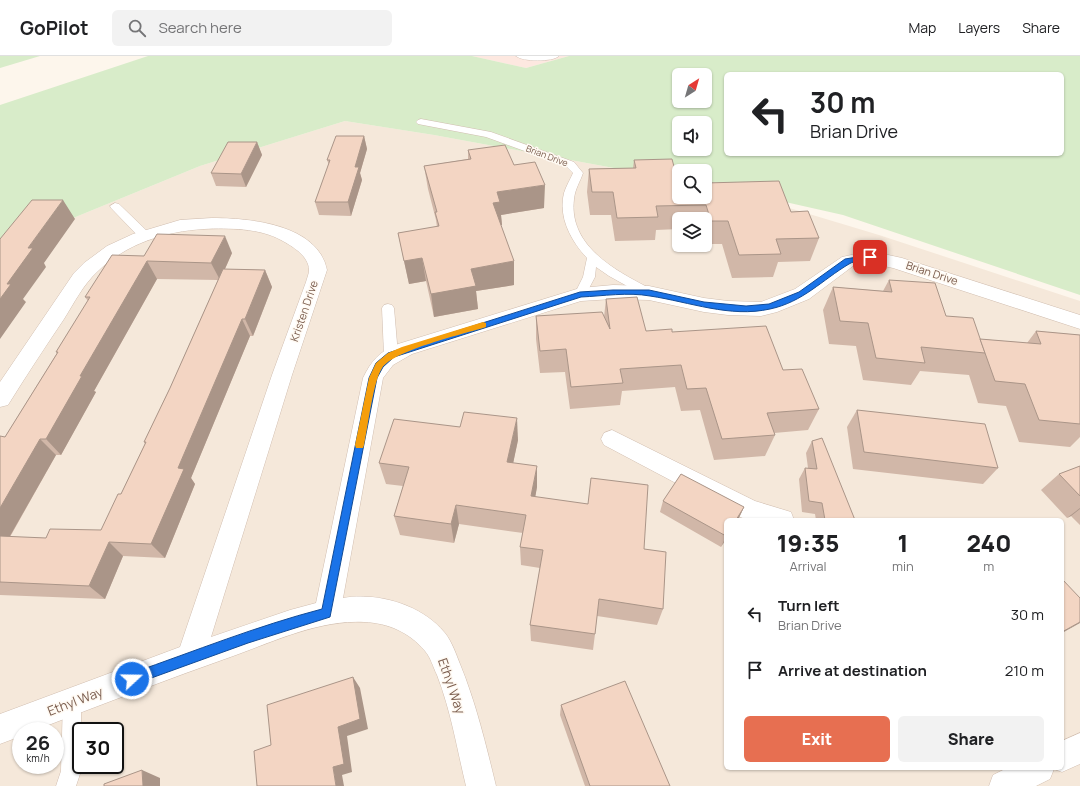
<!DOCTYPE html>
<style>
body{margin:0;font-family:Manrope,sans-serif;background:#f2f2f2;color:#202124;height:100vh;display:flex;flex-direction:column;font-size:15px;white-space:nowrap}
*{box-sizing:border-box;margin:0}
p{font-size:13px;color:#757577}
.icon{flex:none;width:22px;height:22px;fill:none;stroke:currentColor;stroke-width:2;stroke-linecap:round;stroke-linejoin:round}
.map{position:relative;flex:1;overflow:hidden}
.panel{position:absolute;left:724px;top:462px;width:340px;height:252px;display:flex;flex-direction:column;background:#fff;border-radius:6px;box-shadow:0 1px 3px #0004}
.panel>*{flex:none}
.guide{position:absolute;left:724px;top:16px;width:340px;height:84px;border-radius:6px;box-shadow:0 1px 3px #0004;background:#fff;color:#202124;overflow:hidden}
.needle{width:26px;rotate:37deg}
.controls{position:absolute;left:672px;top:12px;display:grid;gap:8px}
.controls a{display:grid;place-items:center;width:40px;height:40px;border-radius:6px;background:#fff;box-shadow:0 1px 3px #0004;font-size:20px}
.speed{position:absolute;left:12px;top:666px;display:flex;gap:8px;font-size:20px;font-weight:700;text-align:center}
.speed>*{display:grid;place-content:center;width:52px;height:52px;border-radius:50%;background:#fff;box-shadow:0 1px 3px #0004;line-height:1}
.speed small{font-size:10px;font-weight:400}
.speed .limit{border:2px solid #111;border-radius:6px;background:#fff;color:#111}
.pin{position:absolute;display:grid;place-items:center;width:34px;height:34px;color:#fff;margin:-17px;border-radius:8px;box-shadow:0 2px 6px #0006}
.me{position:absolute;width:44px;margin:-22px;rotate:69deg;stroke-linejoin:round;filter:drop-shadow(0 0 3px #0008)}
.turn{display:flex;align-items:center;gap:14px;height:84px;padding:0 20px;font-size:18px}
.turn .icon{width:52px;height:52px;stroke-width:2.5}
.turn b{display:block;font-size:28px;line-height:34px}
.eta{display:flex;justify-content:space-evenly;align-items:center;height:68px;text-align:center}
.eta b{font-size:24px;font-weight:800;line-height:28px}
.button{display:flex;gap:8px;margin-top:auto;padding:8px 20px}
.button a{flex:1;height:46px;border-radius:6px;background:#e76f51;color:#fff;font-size:16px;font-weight:800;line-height:46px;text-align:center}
.button a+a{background:#f2f2f2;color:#202124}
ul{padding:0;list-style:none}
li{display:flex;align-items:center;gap:12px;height:56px;padding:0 20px}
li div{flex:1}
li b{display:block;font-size:15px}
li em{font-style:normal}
header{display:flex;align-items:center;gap:24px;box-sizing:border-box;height:56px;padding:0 20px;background:#fff;border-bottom:1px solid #e0e0e0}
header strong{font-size:19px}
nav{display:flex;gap:22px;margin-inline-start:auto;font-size:14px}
.search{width:280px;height:36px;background:#f2f2f2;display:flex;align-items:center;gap:10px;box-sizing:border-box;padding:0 14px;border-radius:6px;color:#757577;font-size:15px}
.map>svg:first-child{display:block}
</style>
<header>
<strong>GoPilot</strong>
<div class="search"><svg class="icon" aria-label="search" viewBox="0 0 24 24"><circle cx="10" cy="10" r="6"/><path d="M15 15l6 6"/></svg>Search here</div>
<nav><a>Map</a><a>Layers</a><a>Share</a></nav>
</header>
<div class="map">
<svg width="1080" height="730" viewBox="0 0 1080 730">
<rect width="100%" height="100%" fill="#fdf6ec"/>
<path fill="#f5e8da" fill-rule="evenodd" d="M345 65 434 79 679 124V141H705L716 130 879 179 1080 245V730H0V192L200 110ZM679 163H705V189H679ZM726 464H1062V712H726ZM21 675H55V709H21ZM81 675H115V709H81Z"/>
<polygon fill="#fde8e0" points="472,0 569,0 526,12"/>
<g fill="#d8ecc9" fill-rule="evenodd">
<polygon points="0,0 40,0 0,12"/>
<path d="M148 0H472L526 12 569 0H1080V239L843 159 705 128V115H679V124L434 79 345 65 200 110 0 192V49ZM726 18H1062V98H726ZM679 19H705V45H679ZM679 67H705V93H679Z"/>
</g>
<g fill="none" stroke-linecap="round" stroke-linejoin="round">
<g stroke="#d1beb0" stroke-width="1">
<g id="service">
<path d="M516 0H559C553 6 522 6 516 0Z"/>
<path d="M421 63 491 76 574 106 583 117C580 126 575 133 574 143 568 191 618 216 653 234L655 237 653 240 649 241 645 240 609 220 596 211 595 221 584 242 580 243 576 242 574 239 583 221 587 202C571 185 558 161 564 137 566 130 570 124 573 117L566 110 486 81 418 68 416 66 418 64Z"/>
<polygon points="115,147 119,148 149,177 151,180 149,183 141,183 111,152 110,150"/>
<polygon points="388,248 392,249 394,252 398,299 396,302 391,304 386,302 384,299 382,252 384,249"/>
<polygon points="72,636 78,639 81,645 81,715 76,730 56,730 61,715 63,645 66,639"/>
</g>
</g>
<g stroke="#d1beb0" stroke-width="1">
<g id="minor">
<path d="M212 162C249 162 318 168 327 214L292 319 211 581 290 554 316 547 363 322C371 305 380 295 398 288L580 232 613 229 649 230 704 242 728 245 761 246 795 233 842 201 870 195 902 202 1080 259V273L893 212 870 207 853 210 809 243 777 256 761 260 728 259 704 256 649 244 613 243 581 245 412 298 393 309 383 322 343 542C379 536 422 549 445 577 452 586 456 598 460 608 476 647 486 689 496 730H466C457 693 451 655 437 619 433 611 431 602 425 595 409 576 388 567 364 566 320 564 277 584 236 599 168 623 100 649 33 675H21V680L0 688V658L180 591 272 319 306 226C307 222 309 218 309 214 309 200 292 190 281 184 259 172 229 172 204 173 166 175 125 188 97 216 83 229 74 247 64 263 45 291 26 320 8 349L0 351V326L74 217 84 207 107 190 133 178 180 164Z"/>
<polygon points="612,374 755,445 791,456 794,464 748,464 740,461 604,389 601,383 604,377"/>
<polygon points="1080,677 1080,708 1062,716 1054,713 1050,723 1036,730 989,730 993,719 1007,712 1062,712 1062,685"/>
</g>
</g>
<use href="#service" fill="#fff" fill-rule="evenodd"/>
<use href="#minor" fill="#fff" fill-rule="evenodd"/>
</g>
<g fill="#d1b7a8" fill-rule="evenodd">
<polygon points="364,80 367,93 360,117 362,124 351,160 319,159 315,146 329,109 327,104"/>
<polygon points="257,86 262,99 246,131 216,130 211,117"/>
<polygon points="468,94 514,109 544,152 501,159 502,169 501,169 514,229 476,235 478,253 434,261 426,225 409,228 398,177 437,171 436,164 428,133 424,110 468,103"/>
<polygon points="634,104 678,126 791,156 819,182 810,205 778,206 773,221 732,222 722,188 705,188 705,163 679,163 679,173 656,174 655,184 615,185 611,159 590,159 587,136 589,113 633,112"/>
<path d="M232 197 225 213 265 214 272 231 253 280H250L191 422 195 428 165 502 123 500 105 543 0 539V381H5L57 297 56 296 88 245 85 241 144 200ZM157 223 218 224 170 332 144 386 145 388 121 438 101 474 46 482 10 481 56 399H61L96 336 94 335Z"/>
<polygon points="889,224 946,260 980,283 1027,287 1036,275 1080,279 1080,381 1070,391 1019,386 1006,350 978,347 969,319 920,315 911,329 863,324 856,290 829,288 823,254 833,231 883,235"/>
<polygon points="606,243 646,275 672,276 783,314 819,353 808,374 774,377 775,379 765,400 714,404 700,354 681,355 675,331 622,335 620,349 570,353 565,316 540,317 536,283 536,260 604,261"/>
<polygon points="857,354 998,412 983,428 853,413 847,371"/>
<polygon points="518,384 513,407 537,431 535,440 644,493 663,553 657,569 597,560 595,578 593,594 531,585 530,569 540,512 521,509 520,491 523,477 459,468 454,487 400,479 394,460 403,430 386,428 379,407"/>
<polygon points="812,385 855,464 816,464 815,458 802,456 799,423 805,412 808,412 806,397"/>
<polygon points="1080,410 1080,469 1071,460 1067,462 1041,434 1059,418"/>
<polygon points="663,445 744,451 738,464 726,464 726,483 721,491 660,456"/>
<polygon points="561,649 670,730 585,730 560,659"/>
</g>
<g fill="#aa9588">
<polygon points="364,80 367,93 360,117 362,124 351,160 348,146 355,111"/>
<polygon points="257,86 262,99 246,131 241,118"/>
<polygon points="545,129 544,152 501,159 502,169 494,170 493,147 497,136"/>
<polygon points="63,144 75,163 44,207 46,211 23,243 26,246 0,283 0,243 7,228 28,192"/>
<polygon points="225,180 232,197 220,224 211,207"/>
<polygon points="422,202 426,225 409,228 404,205"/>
<polygon points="147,205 157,223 94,335 96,336 61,399 46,383 80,320"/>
<polygon points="514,205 514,229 476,235 478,253 434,261 431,238 471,213"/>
<polygon points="265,214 272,231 253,280 245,263"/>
<polygon points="242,263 250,280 191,422 195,428 165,502 151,488 178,412"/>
<polygon points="517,362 518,384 509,427 507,406"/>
<polygon points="40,383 56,399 2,494 0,492 0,452"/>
<polygon points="537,410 537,431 532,460 531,440"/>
<polygon points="456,449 459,468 454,487 451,468"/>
<polygon points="744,451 738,464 736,464"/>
<polygon points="1080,452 1080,453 1071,460 1067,462"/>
<polygon points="726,481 726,483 721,491"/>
<polygon points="109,486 123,500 105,543 89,530"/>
<polygon points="1080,566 1080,567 1062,577 1062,576"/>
<polygon points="353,621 360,632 368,673 347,680 352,716 342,719 344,730 336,730 333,711 338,671"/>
<polygon points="142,714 160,722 160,730 143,730"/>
</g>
<g fill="#f3d5c3" stroke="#aa9588">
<polygon points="336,80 364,80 355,111 359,111 348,146 315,146 330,104 327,104"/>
<polygon points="228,86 257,86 241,118 211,117"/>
<polygon points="505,89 514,109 535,106 545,129 497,136 500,146 493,147 514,205 471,213 476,230 431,238 422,202 404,205 398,177 439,170 435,156 437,156 424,110 471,103 468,94"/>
<polygon points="672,103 678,126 679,126 679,141 705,141 705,127 779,125 791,156 808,155 819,182 776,183 781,198 739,199 728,165 711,165 706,149 656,150 658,161 617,162 613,136 592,136 589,113 636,112 634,104"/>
<polygon points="32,144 63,144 28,192 33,192 7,228 11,228 0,243 0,183"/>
<polygon points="157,178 225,180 211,207 147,205 80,320 82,320 46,383 40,383 0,452 0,380 5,381 58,296 56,296 90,241 85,241 112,199 144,200"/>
<polygon points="223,213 265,214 245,263 242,263 178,412 184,413 151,488 109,486 89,530 0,526 0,480 46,482 50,473 101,474 118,438 121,438 146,386 144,386 170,332"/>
<polygon points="889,224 935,227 946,260 973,262 985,297 921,291 925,307 876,302 868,267 840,265 833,231 892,236"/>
<polygon points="637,241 646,275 672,273 672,276 766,270 783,314 802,313 819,353 767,357 775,379 722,383 706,332 687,333 681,309 620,313 623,327 571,331 566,293 540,295 536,260 602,256 610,273 606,243"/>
<polygon points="1036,275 1080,279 1080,368 1039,364 1025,328 995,325 980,283 1041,288"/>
<polygon points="857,354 985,368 998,412 864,396"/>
<polygon points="464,356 517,362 507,406 537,410 531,440 588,448 591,422 648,429 644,493 666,496 663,553 599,543 595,578 530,569 543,494 520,491 526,459 456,449 451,468 394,460 409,411 379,407 394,363 460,371"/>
<polygon points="822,382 855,464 825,464 822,447 809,445 805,412 817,413 812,385"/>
<polygon points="1080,410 1080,440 1059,418"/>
<polygon points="681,418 744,451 736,464 726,464 726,480 663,445"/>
<polygon points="1062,523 1080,542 1080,566 1062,576"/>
<polygon points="353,621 360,663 338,671 344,708 333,711 336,730 257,730 254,695 271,689 267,649"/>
<polygon points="625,625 670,730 590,730 561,649"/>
<polygon points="142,714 143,730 104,730 104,728"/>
</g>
<path fill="#1a73e8" stroke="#114b97" d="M870 199 872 200V203C865 205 855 204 849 208 822 224 803 246 770 253 730 262 690 246 650 240 628 236 603 240 581 241L394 301 383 311 377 322 330 561 248 587 132 629 128 627 126 623 128 619 132 617C195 595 257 570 322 553L369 322 376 307 388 297 580 236 613 234H649L704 246 746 250 769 248 799 236 845 203Z"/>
<path fill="#f59e0b" d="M483 266 486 267V271C464 278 394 294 382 312 373 326 368 370 364 389L363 392H356L355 389 369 322 376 307 388 297 402 291Z"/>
<g text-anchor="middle" stroke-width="3" stroke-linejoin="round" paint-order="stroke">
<g font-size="9" fill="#7a5c4d" stroke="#fffaf3">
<text transform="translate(547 100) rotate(21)" y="3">Brian Drive</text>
</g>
<g font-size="11" fill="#7a5c4d" stroke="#fffaf3">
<text transform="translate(932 217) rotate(18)" y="4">Brian Drive</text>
<text transform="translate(304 255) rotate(-71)" y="4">Kristen Drive</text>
</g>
<g font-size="13" fill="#7a5c4d" stroke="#fffaf3">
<text transform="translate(452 630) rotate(71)" y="5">Ethyl Way</text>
<text transform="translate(75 645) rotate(-21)" y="5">Ethyl Way</text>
</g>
</g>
</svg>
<div class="controls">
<a><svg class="needle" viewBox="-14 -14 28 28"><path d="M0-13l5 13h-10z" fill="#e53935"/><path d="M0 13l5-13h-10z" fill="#757577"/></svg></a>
<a><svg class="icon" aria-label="sound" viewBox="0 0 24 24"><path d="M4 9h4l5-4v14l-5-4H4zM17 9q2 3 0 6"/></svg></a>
<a><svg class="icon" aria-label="search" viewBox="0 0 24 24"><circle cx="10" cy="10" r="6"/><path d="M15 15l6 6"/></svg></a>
<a><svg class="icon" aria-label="layers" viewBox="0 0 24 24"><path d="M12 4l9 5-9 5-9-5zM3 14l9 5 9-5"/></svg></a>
</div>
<div class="speed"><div>26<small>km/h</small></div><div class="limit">30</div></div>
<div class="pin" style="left:870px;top:201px;background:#d93025"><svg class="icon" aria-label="arrive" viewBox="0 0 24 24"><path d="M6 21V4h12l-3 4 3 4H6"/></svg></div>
<svg class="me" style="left:132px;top:623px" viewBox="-20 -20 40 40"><circle r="17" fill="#1a73e8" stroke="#fff" stroke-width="3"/><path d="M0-11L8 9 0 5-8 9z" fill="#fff"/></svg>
<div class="guide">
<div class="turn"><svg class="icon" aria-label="left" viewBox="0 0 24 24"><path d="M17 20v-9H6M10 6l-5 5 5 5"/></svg><div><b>30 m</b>Brian Drive</div></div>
</div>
<section class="panel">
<div class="eta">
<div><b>19:35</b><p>Arrival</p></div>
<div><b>1</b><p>min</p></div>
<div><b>240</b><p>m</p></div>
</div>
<ul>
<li><svg class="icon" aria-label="left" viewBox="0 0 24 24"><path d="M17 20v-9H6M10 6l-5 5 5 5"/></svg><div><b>Turn left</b><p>Brian Drive</p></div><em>30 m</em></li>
<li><svg class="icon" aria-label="arrive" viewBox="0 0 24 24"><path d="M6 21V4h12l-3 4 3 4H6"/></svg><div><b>Arrive at destination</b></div><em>210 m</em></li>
</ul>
<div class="button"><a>Exit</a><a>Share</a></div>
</section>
</div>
